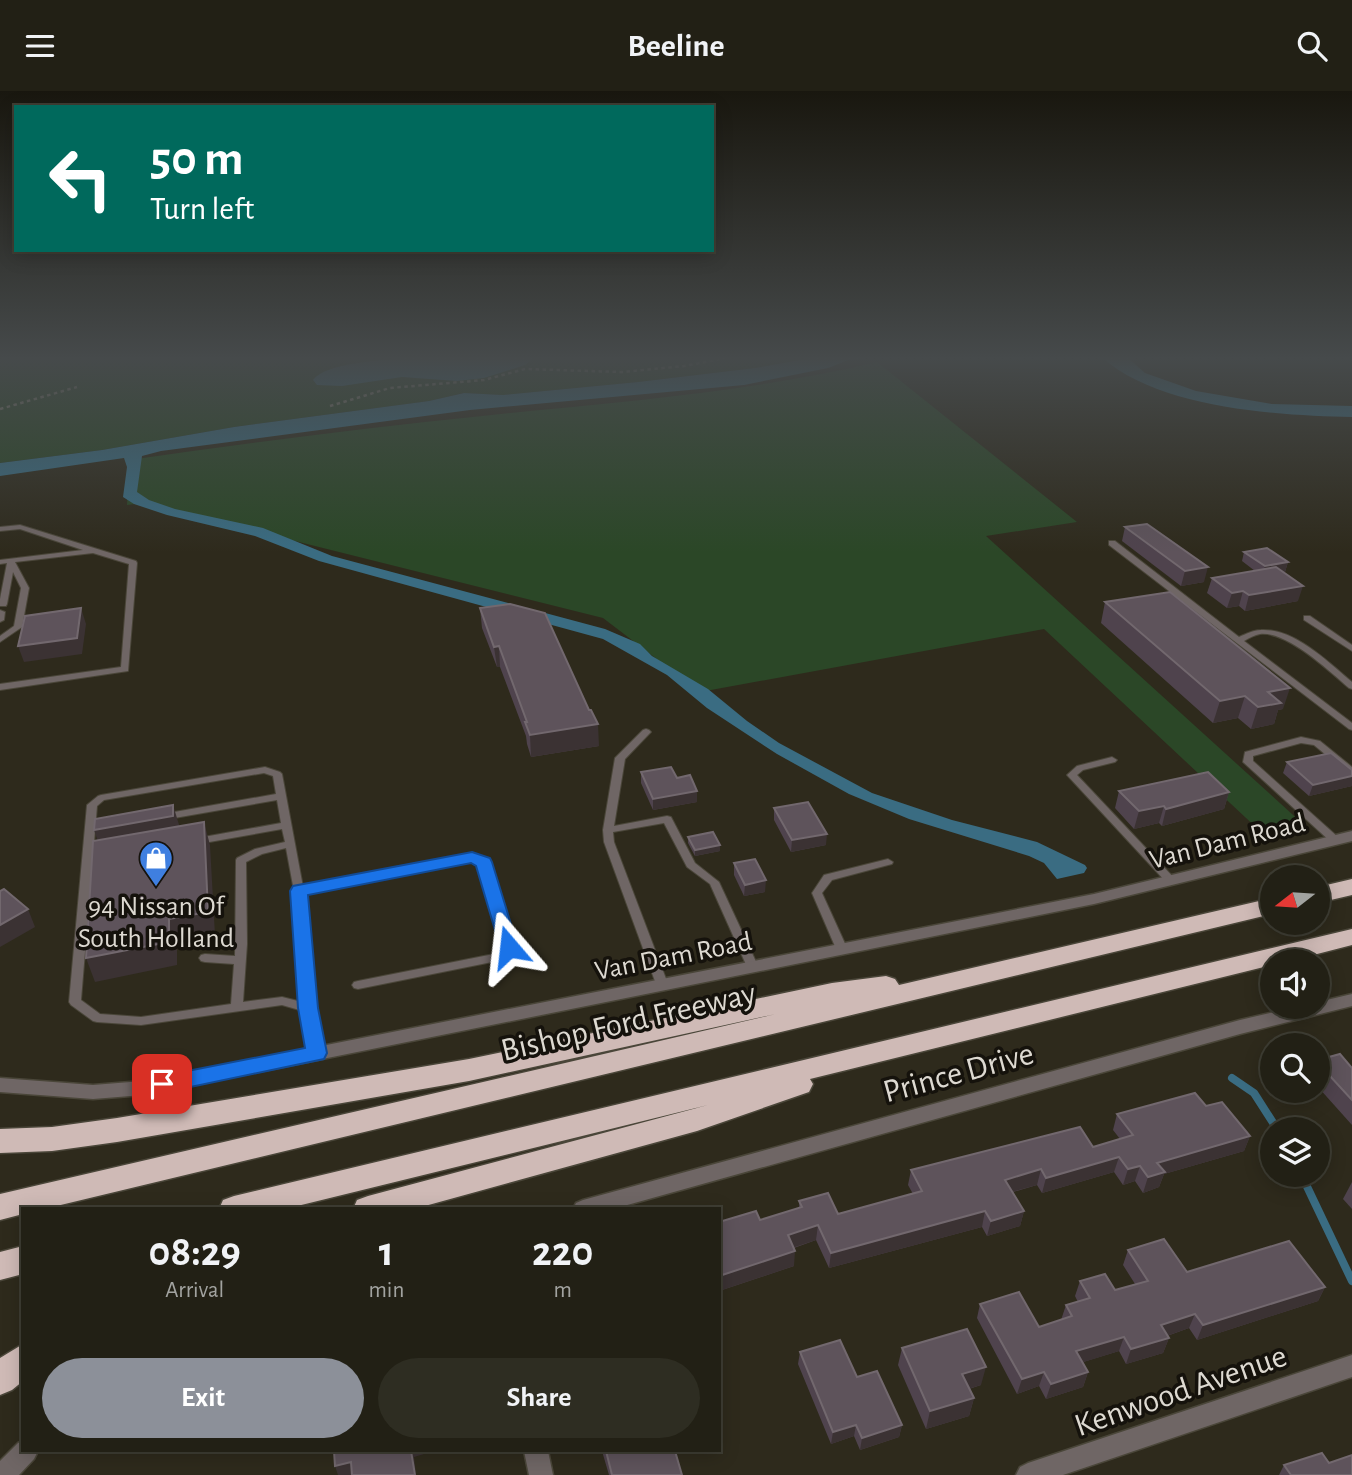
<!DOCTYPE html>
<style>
body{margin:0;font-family:"Alegreya Sans",sans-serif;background:#2e2d22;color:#f1f3f6;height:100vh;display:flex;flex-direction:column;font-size:26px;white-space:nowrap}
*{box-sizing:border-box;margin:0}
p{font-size:23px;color:#a2a3a0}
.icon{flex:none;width:38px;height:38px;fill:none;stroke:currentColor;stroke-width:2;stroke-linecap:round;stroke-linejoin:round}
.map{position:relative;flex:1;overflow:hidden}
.sheet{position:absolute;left:21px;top:1116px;width:700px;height:245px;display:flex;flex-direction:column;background:#222015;border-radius:0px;box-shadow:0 4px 18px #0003,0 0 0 2px #3f3e34}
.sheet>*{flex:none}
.banner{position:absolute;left:14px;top:14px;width:700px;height:147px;border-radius:0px;box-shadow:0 4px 18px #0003,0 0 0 2px #3f3e34;background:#00695c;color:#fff;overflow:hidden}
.needle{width:46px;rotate:253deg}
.buttons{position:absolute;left:1260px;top:774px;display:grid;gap:14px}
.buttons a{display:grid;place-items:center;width:70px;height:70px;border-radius:50%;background:#222015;box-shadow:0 4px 18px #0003,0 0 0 2px #3f3e34;font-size:35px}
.pin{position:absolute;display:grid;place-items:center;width:60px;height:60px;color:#fff;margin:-30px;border-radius:14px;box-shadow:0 4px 10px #0006}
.me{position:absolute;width:77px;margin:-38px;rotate:343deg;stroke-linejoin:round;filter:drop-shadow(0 0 5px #0008)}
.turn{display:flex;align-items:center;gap:24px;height:147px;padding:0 21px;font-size:32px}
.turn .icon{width:91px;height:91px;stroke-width:2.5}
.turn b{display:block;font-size:49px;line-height:60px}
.eta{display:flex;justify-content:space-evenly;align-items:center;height:119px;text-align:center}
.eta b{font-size:42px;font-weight:700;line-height:49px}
.action{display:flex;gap:14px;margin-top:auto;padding:14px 21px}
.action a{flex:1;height:80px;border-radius:42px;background:#8c9099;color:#fff;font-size:28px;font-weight:700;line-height:80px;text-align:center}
.action a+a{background:#2e2d22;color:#f1f3f6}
header{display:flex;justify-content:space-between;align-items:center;height:91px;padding:0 21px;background:#222015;font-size:32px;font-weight:700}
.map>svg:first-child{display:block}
</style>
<header><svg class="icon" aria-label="menu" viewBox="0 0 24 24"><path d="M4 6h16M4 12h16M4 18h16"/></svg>Beeline<svg class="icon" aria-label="search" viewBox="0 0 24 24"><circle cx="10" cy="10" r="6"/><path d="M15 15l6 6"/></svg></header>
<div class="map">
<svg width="1352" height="1384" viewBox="0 0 1352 1384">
<rect width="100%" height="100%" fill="#2e2a1c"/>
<g fill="#2b4727">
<polygon points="0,267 811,267 755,277 638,291 503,304 463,302 429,310 234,336 102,359 0,372"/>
<path d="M877 271 1077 431 986 445 1303 733 1261 741 1044 538 700 601 603 527 143 412 127 414 129 369C247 352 364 337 482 325 615 311 747 302 877 271Z"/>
</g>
<g fill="#3a6c82">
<path d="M404 267H534L525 274 484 287 457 290 402 286 342 295 317 294 313 289C327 271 381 270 404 267Z"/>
<polygon points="811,267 869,267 848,269 828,277 744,294 470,319 161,360 142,365 137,401 149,409 175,418 263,437 332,465 605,538 640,553 652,565 708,598 747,630 779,652 872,702 952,729 1037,751 1085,774 1087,777 1084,782 1057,788 1044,772 1029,765 909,728 849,703 777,663 707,617 667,584 603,548 319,470 255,445 167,424 134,413 123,406 127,376 124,367 0,385 0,372 102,359 234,336 429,310 464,302 503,304 638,291 755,277"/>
<path d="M1103 267H1128L1145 282 1196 300 1272 313 1352 315V326C1280 325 1158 317 1103 267Z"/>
</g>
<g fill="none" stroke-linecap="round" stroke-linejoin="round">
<g stroke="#3a6c82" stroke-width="8">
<polyline points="1232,987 1254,1002 1277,1038"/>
<polyline points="1301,1083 1352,1190"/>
</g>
<g stroke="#4a4639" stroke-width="2">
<g id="lane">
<polygon points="20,434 136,470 137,472 128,580 0,599 0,593 121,576 129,473 93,462 15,471 29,497 22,536 0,551 0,545 14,535 21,497 13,481 7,513 6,515 0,515 0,508 7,472 0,473 0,469 83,459 20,438 0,440 0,436"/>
<path d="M1109 450H1115L1239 546C1246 543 1253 539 1261 539 1294 537 1328 571 1352 591V598L1349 597C1329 580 1287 540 1260 543 1255 544 1249 547 1244 550L1352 632V639L1349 638 1109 454Z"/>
<polygon points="0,519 5,521 4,529 0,531"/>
<polygon points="1304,525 1310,525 1352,554 1352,560 1304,529"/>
<polygon points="646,638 649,639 651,641 649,643 625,668 614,735 667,725 671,726 695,772 719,791 758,875 756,878 748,878 710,793 687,776 664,732 613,741 614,751 668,893 666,896 662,897 658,896 656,893 604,751 603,739 615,667 643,639"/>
<polygon points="1301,646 1320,650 1352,676 1352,684 1349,683 1314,654 1301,652 1253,665 1253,670 1339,747 1340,749 1339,751 1331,751 1243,671 1245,661"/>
<polygon points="1112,666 1117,669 1115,671 1083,679 1077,684 1175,788 1176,790 1175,792 1167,792 1067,684 1077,675"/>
<path d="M265 676 280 681 282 683 303 796 472 764 488 769 515 856 507 868 358 898 354 897 352 894 354 891 358 890 499 862 503 856 479 773 472 770 305 802 314 917 322 962 320 965 316 967 312 965 310 962 303 920 282 914 141 934 97 931 93 930 71 914 69 911 87 714 98 705 101 704ZM264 682 273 685 276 703 163 723 158 726 163 729 277 709 281 732 198 747 193 750 198 753 282 738 285 751 255 758 237 767 236 769 235 865 205 863 201 864 199 867 201 870 205 871 234 873 231 913 141 926 100 923 81 909 97 715 104 709ZM286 757 294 800 302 911 282 906 243 911 247 853 246 771 262 763Z"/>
<polygon points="888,768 893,771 892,773 832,789 822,802 847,857 845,860 837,860 812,802 824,784"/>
</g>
</g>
<g stroke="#4a4639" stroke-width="3">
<g id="street">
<polygon points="1352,740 1352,750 1094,813 143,1004 93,1008 0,1001 0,987 93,994 143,990 1094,803"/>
<polygon points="1352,903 1352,915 1240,943 613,1118 573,1118 576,1112 583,1109 1240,929 1300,915 1318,915 1318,911"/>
<polygon points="1352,1264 1352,1286 1063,1384 1016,1384 1020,1376 1028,1372"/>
<polygon points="23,1350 23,1360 38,1360 34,1368 19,1384 0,1384 0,1370 18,1352"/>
<polygon points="524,1360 548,1360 553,1384 529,1384"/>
</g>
</g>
<g stroke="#4a4639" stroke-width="3">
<g id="highway">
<polygon points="1352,788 1352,804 1318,812 1318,796"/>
<polygon points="1272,807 1272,823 44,1118 23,1118 23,1123 0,1129 0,1103 776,923 469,990 117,1051 52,1060 0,1062 0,1038 52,1036 117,1027 469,968 832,892 886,885 895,888 899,894"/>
<polygon points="1352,838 1352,854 1290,870 1272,870 1272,874 810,988 813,993 809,1001 697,1040 414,1118 353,1118 357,1109 368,1105 708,1014 285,1118 219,1118 223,1109 234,1105"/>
<polygon points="23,1155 23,1183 0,1189 0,1161"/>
<polygon points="23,1253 23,1290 12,1299 0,1304 0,1267"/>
</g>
</g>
<g stroke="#848075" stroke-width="2.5" stroke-dasharray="3.5 3.5" stroke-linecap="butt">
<polyline points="330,315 390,297 484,289 525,278 622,281 684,275 726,267"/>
<polyline points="0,318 77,296"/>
</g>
<use href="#lane" fill="#6f6665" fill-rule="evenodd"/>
<use href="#street" fill="#6f6665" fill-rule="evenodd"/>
<use href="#highway" fill="#cfbab6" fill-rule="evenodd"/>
</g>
<g fill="#4f434d">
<polygon points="1125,436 1204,491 1181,495 1122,450"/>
<polygon points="1244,461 1288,471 1285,481 1284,481 1298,510 1245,520 1239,515 1227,517 1207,502 1212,487 1255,480 1242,470"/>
<polygon points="1105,511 1283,618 1278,619 1274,633 1251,638 1238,627 1213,632 1101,532"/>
<polygon points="480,517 599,655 531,666 527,653 526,645 500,576 497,576 482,537"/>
<polygon points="1287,671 1352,679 1352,695 1309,705 1283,682"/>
<polygon points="641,681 677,687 697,711 653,719 641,692"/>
<polygon points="1119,700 1229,701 1224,718 1162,735 1159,732 1134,738 1115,717"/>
<polygon points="774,717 826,754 791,761 774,729"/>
<polygon points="688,746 720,754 720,760 695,765 688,752"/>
<polygon points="734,772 765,801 744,805 734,784"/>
<polygon points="1318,969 1352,977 1352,1034 1318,996"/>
<polygon points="1206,1015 1250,1045 1244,1060 1164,1083 1159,1096 1143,1102 1135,1090 1123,1094 1114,1081 1042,1102 1037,1094 1013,1101 1024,1120 1020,1135 987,1145 982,1136 829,1177 816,1149 794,1157 794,1175 719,1200 719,1131 760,1129 799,1117 799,1110 838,1123 913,1103 908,1094 911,1079 1093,1056 1120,1048 1113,1039 1117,1023"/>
<polygon points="1352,1091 1352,1118 1343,1108"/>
<polygon points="1128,1159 1187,1181 1325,1196 1318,1210 1197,1249 1189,1237 1167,1245 1169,1247 1163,1262 1126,1273 1119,1260 1083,1271 1088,1281 1083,1296 1046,1308 1039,1295 1017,1303 977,1227 980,1213 1039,1236 1061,1229 1066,1214 1078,1211 1075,1205 1080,1190 1115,1199 1135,1193 1123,1174"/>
<polygon points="902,1257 981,1294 969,1298 974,1307 969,1325 926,1338 898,1274"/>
<polygon points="800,1261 857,1286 902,1334 899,1346 860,1359 854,1345 831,1353 798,1273"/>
<polygon points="602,1360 675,1360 682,1384 609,1384"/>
<polygon points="1329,1372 1352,1384 1279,1384 1284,1374"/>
</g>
<g fill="#3b3233">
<polygon points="1288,471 1285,481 1262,485 1265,475"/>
<polygon points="1208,476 1204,491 1181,495 1185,480"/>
<polygon points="1303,495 1298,510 1245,520 1249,504"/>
<polygon points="1243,500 1239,515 1227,517 1232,502"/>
<polygon points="81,517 86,533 82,563 24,571 18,555"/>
<polygon points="499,555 500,576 497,576 494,556"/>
<polygon points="1290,597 1283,618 1278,619 1274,633 1251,638 1258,616 1268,601"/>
<polygon points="1245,605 1238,627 1213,632 1220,610"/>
<polygon points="598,633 599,655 531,666 530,644"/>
<polygon points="1352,685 1352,695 1309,705 1313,694"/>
<polygon points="697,700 697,711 653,719 653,708"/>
<polygon points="1229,701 1224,718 1162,735 1166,718"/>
<polygon points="173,714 180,737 102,762 94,739"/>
<polygon points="1164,715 1159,732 1134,738 1139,720"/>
<polygon points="204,731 210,754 215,844 177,852 177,874 95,891 86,867 169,828"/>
<polygon points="827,743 826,754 791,761 792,749"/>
<polygon points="720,754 720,760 695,765 695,759"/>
<polygon points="766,789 765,801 744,805 745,794"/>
<polygon points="28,818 35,836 0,856 0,834"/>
<polygon points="1250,1045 1244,1060 1164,1083 1159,1096 1143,1102 1148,1086 1157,1072"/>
<polygon points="1119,1066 1114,1081 1042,1102 1046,1087"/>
<polygon points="1140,1075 1135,1090 1123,1094 1128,1078"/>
<polygon points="1041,1078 1037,1094 1001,1104 1005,1089"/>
<polygon points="985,1120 982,1136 829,1177 831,1162"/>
<polygon points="1024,1120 1020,1135 987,1145 991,1130"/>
<polygon points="818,1134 816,1149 786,1159 788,1144"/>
<polygon points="795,1160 794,1175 719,1200 719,1185"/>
<polygon points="1325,1196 1318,1210 1197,1249 1203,1234"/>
<polygon points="1195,1223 1189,1237 1155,1249 1161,1234"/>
<polygon points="1124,1246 1119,1260 1071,1275 1076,1260"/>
<polygon points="1169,1247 1163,1262 1126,1273 1131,1258"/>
<polygon points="986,1276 981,1294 958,1301 962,1283"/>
<polygon points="1044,1281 1039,1295 1017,1303 1022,1288"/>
<polygon points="1088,1281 1083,1296 1046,1308 1051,1293"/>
<polygon points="974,1307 969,1325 926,1338 930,1320"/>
<polygon points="856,1334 854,1345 831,1353 833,1341"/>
<polygon points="902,1334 899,1346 860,1359 862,1347"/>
<polygon points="411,1360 434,1360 414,1366 416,1384 415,1384"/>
<polygon points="351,1371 355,1384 338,1384 335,1375"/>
</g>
<g fill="#5e535b" stroke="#72686e" stroke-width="2">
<polygon points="1147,433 1208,476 1185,480 1125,436"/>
<polygon points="1267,457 1288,471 1265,475 1244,461"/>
<polygon points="1276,476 1303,495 1249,504 1243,500 1232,502 1212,487"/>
<polygon points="1170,501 1290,597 1268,601 1281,612 1258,616 1245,605 1220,610 1105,511"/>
<polygon points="510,513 545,522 589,619 591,619 598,633 530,644 525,631 527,631 499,555 494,556 480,517"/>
<polygon points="81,517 77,547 18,555 25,525"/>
<polygon points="1331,662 1352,679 1352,685 1313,694 1287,671"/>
<polygon points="671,676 677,687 690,684 697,700 653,708 641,681"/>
<polygon points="1208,681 1229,701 1166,718 1164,715 1139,720 1119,700"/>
<polygon points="808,711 827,743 792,749 774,717"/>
<polygon points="173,714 173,725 94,739 95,728"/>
<polygon points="204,731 208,821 169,828 169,851 86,867 93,750"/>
<polygon points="713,741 720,754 695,759 688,746"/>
<polygon points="755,768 766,789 745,794 734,772"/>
<polygon points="4,798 28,818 0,834 0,800"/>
<polygon points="1340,963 1352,977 1352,1009 1318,972 1318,969"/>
<polygon points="1195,1002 1206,1015 1222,1011 1250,1045 1157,1072 1165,1081 1148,1086 1140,1075 1128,1078 1119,1066 1046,1087 1041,1078 1005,1089 1024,1120 991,1130 985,1120 831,1162 818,1134 788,1144 795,1160 719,1185 719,1131 756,1120 760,1129 802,1116 799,1110 828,1102 838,1123 922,1100 911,1079 1080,1036 1093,1056 1133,1044 1117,1023"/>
<polygon points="1164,1148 1187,1181 1289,1150 1325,1196 1203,1234 1195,1223 1161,1234 1169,1247 1131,1258 1124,1246 1076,1260 1088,1281 1051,1293 1044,1281 1022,1288 980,1213 1019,1201 1039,1236 1072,1225 1066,1214 1090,1207 1080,1190 1105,1183 1115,1199 1148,1190 1128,1159"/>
<polygon points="967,1238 986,1276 962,1283 974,1307 930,1320 902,1257"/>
<polygon points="840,1249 857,1286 877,1280 902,1334 862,1347 856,1334 833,1341 800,1261"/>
<polygon points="334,1360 411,1360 415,1384 352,1384 351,1371 335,1375"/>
<polygon points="606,1360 675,1360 682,1384 612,1384"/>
<polygon points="1322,1362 1329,1372 1352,1364 1352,1384 1291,1384 1284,1374"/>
</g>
<linearGradient id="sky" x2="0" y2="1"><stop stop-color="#19170f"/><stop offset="0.58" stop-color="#464a4b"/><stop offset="1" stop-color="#464a4b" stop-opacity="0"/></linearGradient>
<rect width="1352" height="461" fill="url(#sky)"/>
<polygon fill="#1a73e8" stroke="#114b97" stroke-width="2" points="472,761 490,767 492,771 518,856 515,860 502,860 500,856 476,775 471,772 308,804 318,917 327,962 324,968 162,1002 155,999 152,993 155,988 162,985 305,957 298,917 290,800 293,795"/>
<defs>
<g id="shop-pin" transform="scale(1.75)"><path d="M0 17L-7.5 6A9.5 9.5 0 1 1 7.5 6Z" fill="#3f7fe0" stroke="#15120c"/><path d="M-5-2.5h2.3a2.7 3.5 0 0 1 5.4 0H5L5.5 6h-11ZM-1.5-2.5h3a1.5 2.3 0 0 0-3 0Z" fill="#fff"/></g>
</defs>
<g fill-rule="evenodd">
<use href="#shop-pin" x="156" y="767"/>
</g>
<g text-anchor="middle" stroke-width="7" stroke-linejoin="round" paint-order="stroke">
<g font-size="28" fill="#ddd9d1" stroke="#15120c">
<text transform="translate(1227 749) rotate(-14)" y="10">Van Dam Road</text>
<text transform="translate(673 864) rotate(-11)" y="10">Van Dam Road</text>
</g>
<g font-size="28" fill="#ddd9d1" stroke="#15120c">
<text x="156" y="824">94 Nissan Of<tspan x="156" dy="32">South Holland</tspan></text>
</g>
<g font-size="33" fill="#ddd9d1" stroke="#15120c">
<text transform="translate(628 929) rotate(-13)" y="12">Bishop Ford Freeway</text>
<text transform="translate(958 980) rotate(-15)" y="12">Prince Drive</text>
<text transform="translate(1180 1298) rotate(-19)" y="12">Kenwood Avenue</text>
</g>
</g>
</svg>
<div class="buttons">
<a><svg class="needle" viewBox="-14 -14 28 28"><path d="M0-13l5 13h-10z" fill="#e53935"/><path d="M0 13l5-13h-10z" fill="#a2a3a0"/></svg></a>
<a><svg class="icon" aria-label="sound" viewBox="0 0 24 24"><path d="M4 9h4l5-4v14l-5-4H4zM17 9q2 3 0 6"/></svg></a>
<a><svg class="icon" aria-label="search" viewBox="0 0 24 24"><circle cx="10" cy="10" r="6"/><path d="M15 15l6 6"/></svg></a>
<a><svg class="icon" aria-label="layers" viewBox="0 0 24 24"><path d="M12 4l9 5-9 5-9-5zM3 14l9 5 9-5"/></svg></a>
</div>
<div class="pin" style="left:162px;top:993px;background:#d93025"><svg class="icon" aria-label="arrive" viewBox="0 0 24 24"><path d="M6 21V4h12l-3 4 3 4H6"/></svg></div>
<svg class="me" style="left:509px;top:856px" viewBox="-20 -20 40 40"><path d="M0-17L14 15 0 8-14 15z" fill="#1a73e8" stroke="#fff" stroke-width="4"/></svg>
<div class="banner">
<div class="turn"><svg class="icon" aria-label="left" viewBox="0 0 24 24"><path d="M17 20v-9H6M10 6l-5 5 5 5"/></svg><div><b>50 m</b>Turn left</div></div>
</div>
<section class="sheet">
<div class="eta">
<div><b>08:29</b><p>Arrival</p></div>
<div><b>1</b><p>min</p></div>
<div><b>220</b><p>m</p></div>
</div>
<div class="action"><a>Exit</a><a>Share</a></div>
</section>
</div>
